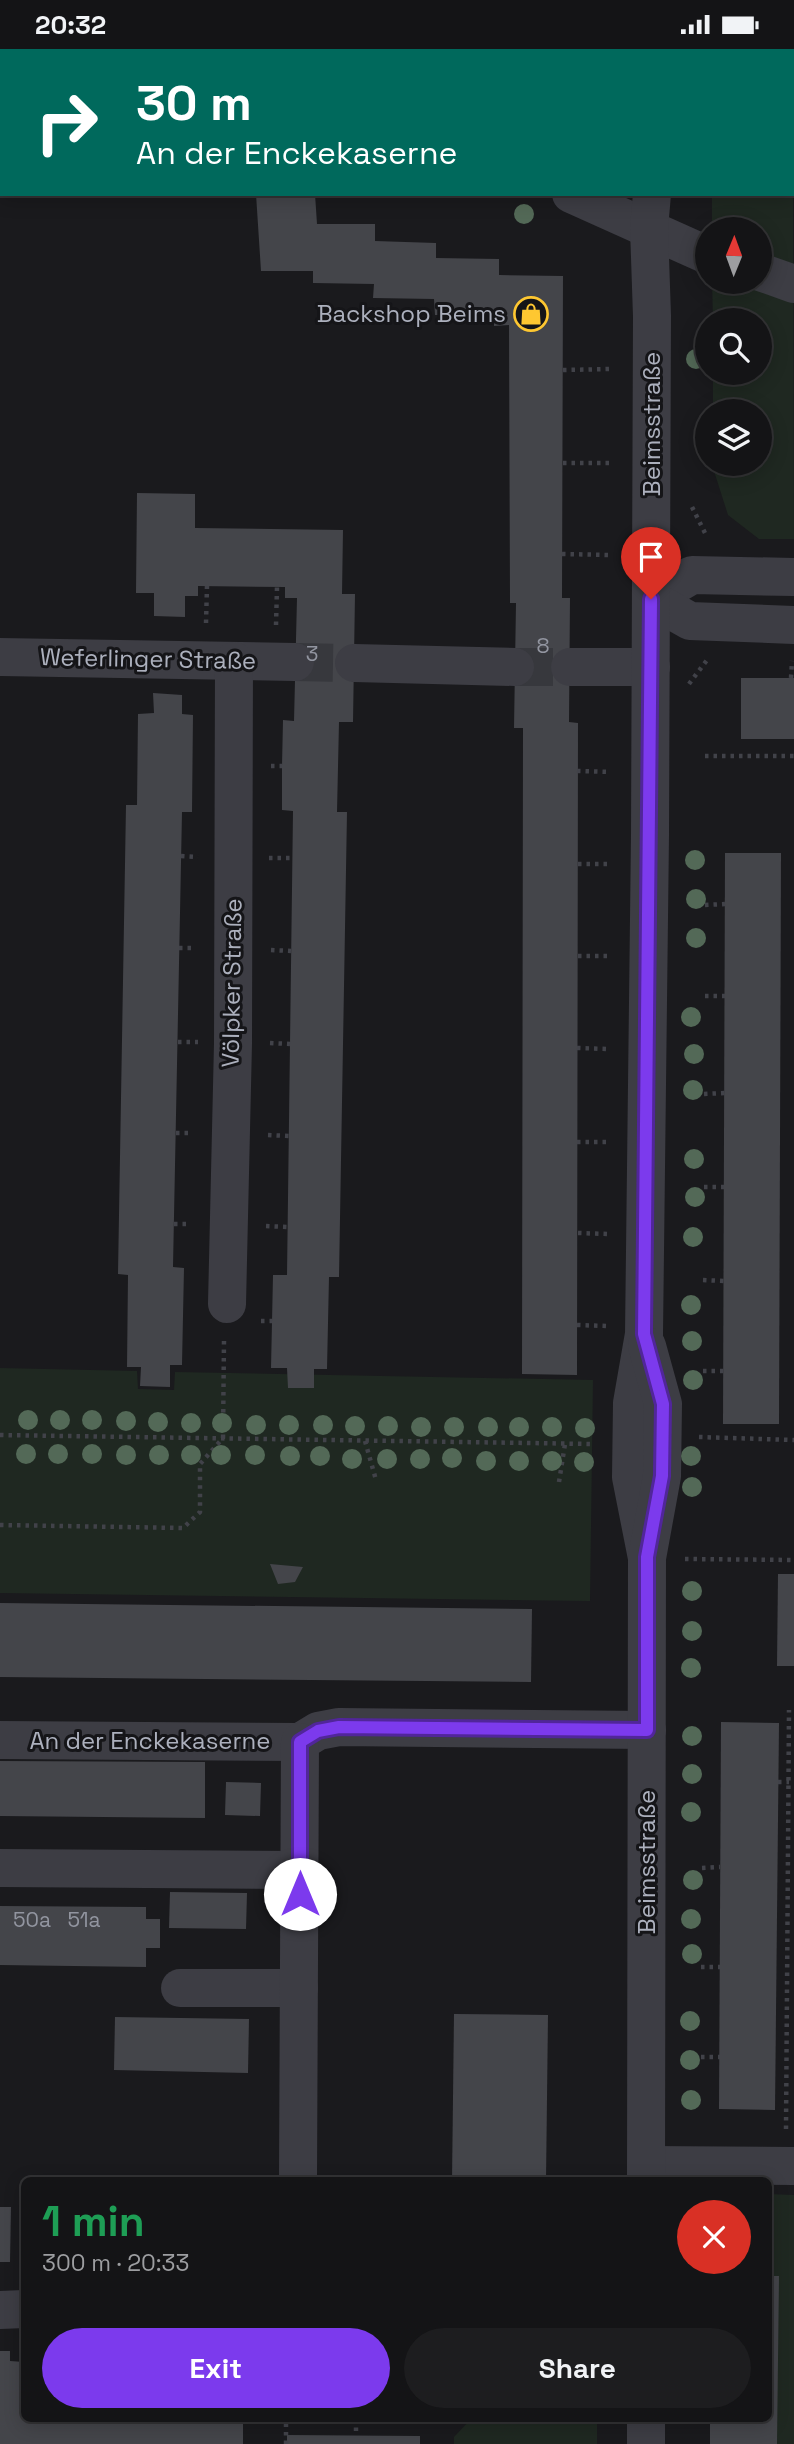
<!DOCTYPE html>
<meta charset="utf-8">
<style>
body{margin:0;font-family:"Space Grotesk",sans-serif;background:#1d1d1f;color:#f1f3f6;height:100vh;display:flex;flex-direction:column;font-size:26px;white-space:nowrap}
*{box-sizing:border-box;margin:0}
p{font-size:23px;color:#9d9ea1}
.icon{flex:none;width:38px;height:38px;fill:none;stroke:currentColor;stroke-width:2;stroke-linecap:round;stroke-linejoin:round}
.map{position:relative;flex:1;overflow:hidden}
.panel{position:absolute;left:21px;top:2128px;width:751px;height:245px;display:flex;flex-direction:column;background:#141416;border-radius:10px;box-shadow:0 4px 18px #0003,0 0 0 2px #333335}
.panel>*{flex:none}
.hud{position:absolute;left:0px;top:0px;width:794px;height:147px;box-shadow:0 4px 18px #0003,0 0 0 2px #333335;background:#00695c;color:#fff;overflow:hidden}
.needle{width:46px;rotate:1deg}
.tools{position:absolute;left:695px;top:168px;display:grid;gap:14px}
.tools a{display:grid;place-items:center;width:77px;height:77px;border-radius:50%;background:#141416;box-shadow:0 4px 18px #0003,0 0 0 2px #333335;font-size:35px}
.pin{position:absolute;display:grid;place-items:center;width:60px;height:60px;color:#fff;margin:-72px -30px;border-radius:50% 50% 50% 0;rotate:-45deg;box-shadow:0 0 7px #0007}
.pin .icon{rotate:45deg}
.me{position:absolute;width:77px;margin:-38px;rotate:0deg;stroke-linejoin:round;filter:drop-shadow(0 0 5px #0008)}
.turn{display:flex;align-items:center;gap:24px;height:147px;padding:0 21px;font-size:32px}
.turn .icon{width:91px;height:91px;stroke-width:2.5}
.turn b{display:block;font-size:49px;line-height:60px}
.round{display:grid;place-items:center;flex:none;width:74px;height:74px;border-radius:37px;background:#1d1d1f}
.headline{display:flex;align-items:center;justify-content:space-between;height:119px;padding:0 21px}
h1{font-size:42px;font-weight:700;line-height:52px;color:#1e9e55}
.button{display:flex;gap:14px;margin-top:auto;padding:14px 21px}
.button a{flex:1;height:80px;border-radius:42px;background:#7c3aed;color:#fff;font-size:28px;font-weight:700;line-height:80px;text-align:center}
.button a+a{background:#1d1d1f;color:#f1f3f6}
.status{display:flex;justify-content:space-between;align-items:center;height:49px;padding:0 35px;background:#141416;direction:ltr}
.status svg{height:19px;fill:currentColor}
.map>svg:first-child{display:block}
</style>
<div class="status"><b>20:32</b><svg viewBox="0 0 49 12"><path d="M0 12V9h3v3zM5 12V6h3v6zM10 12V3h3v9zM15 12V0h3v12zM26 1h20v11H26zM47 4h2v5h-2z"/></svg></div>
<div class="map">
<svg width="794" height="2395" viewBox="0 0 794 2395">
<rect width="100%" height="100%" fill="#1a1a1d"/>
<g fill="#1f2821">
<polygon points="793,61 794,490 759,490 728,466 714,422 714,415 760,415 760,362 713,362 713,324 760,324 760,271 713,271 712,233 760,233 760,180 712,180 712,145 793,145"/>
<polygon points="0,1319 137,1322 138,1340 174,1341 175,1323 593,1331 590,1552 0,1544"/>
<polygon points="768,2145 794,2146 794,2395 777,2395 768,2227"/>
<polygon points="471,2370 597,2370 597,2395 454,2395 454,2388"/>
</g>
<g fill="#44454a">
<polygon points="256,145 315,145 317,175 375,175 375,192 436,194 436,209 499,210 499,226 563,227 562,549 570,549 569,673 578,674 577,1326 522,1325 523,679 514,679 516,554 510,554 509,276 494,277 494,266 435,266 434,250 373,249 374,235 313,234 313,222 261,222"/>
<polygon points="137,444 195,445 195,479 343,481 342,545 355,545 353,673 339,673 337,763 347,763 339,1228 329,1228 327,1320 314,1320 314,1339 288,1339 287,1319 271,1319 273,1226 287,1226 293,762 282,761 282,717 283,671 294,672 297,549 285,549 285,538 198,537 198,547 185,547 185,568 154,567 154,544 136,544"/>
<rect x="741" y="629" width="53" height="61"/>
<polygon points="153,644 182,646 182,665 193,666 192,763 182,763 173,1218 184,1219 182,1316 170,1316 170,1338 140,1337 141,1318 127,1318 128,1226 118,1225 126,756 137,756 138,665 154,664"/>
<polygon points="725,804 781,804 779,1375 723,1375"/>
<polygon points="270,1515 303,1518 295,1533 278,1535"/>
<polygon points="778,1525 794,1525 794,1617 777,1617"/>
<polygon points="0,1554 532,1560 531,1633 0,1628"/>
<polygon points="721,1673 779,1674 775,2061 719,2060"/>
<polygon points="0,1712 205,1713 205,1769 0,1767"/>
<polygon points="226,1733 261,1734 260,1767 225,1766"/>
<polygon points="170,1843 247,1844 246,1880 169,1879"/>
<polygon points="0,1857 146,1858 146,1870 160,1870 160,1899 146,1899 146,1918 0,1916"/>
<polygon points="454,1965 548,1966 546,2132 452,2132"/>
<polygon points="115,1968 249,1970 248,2024 114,2021"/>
<polygon points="0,2158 11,2158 10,2213 0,2213"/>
<polygon points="768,2227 779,2227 777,2395 710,2395 710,2370 768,2370"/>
<polygon points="0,2302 10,2302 10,2312 24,2313 24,2370 243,2370 243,2395 0,2395"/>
<polygon points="287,2386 420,2387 420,2395 287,2395"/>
</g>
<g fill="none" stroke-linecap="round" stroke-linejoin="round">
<g stroke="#37383d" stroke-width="38" stroke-dasharray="38 19" stroke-linecap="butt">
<polyline points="295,613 354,614"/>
<polyline points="515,618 570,618"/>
</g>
<g stroke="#414249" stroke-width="4.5" stroke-dasharray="3.5 5" stroke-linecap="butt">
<polyline points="81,0 81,2"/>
<polyline points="188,0 188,2"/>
<polyline points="749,0 749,2"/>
<polyline points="793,140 794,143"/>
<polyline points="563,321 610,320"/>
<polyline points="563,414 610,414"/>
<polyline points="692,458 707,488"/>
<polyline points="562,505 610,506"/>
<polyline points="206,574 207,537"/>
<polyline points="276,576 277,538"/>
<polyline points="791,629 792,612"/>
<polyline points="689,635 707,611"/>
<polyline points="705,707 794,707"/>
<polyline points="271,717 282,717"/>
<polyline points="577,722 611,723"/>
<polyline points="181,807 198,808"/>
<polyline points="269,809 292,809"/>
<polyline points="578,815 610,815"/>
<polyline points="705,856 725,855"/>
<polyline points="179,899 196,899"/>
<polyline points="271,901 291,902"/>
<polyline points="578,907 610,907"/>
<polyline points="705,947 725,947"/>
<polyline points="178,993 198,993"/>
<polyline points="270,994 290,995"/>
<polyline points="577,999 609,1000"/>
<polyline points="704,1045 725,1044"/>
<polyline points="176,1084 193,1084"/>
<polyline points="268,1086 289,1087"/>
<polyline points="577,1093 610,1093"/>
<polyline points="704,1138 724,1138"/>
<polyline points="174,1175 191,1175"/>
<polyline points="266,1177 288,1178"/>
<polyline points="578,1184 608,1185"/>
<polyline points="703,1231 724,1232"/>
<polyline points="261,1272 272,1272"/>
<polyline points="577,1276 608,1277"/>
<polyline points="703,1322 723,1322"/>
<polyline points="0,1386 594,1395"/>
<polyline points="699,1388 794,1391"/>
<polyline points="365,1392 376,1431"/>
<polyline points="559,1433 565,1395"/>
<polyline points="0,1476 183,1479 200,1463 200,1415 223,1389 224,1291"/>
<polyline points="685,1510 794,1511"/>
<polyline points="778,1733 789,1733"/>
<polyline points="702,1819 720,1818"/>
<polyline points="701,1918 720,1918"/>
<polyline points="701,2008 720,2008"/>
<polyline points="786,2080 789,1661"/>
<polyline points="356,2370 356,2387"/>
<polyline points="286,2395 286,2370"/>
</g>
<g stroke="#3d3d44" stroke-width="38">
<polyline points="388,0 389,2"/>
<polyline points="657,2 657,0"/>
<polyline points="571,145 707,206"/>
<polyline points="760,223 794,235"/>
<polyline points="651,550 692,526 794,528"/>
<polyline points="651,550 690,572 794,576"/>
<polyline points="0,608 295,613"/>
<polyline points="354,614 515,618"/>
<polyline points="570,618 651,618"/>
<polyline points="227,1255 233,994 234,612"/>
<polyline points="647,1509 631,1428 632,1354 644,1285 650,786 652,267 649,179 652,145"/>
<polyline points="0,1691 300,1693 318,1682 339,1678 647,1681"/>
<polyline points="0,1819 300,1821"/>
<polyline points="180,1939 299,1939"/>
<polyline points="646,2116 794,2117"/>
<polyline points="298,2132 300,1693"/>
<polyline points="646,2132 647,1509 662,1427 663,1355 647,1297"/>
<polyline points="0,2261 24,2260"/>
<polyline points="646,2395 646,2370"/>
</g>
</g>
<g fill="#536957">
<circle cx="524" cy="165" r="10"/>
<circle cx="696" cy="310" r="10"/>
<circle cx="695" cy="811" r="10"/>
<circle cx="696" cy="850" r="10"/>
<circle cx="696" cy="889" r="10"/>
<circle cx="691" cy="968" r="10"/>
<circle cx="694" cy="1005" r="10"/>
<circle cx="693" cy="1041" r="10"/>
<circle cx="694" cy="1110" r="10"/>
<circle cx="695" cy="1148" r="10"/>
<circle cx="693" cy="1188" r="10"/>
<circle cx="691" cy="1256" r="10"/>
<circle cx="692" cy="1292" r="10"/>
<circle cx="693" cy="1331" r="10"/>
<circle cx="28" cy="1371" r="10"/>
<circle cx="60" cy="1371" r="10"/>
<circle cx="92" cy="1371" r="10"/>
<circle cx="126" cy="1372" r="10"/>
<circle cx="158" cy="1373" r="10"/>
<circle cx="191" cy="1374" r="10"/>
<circle cx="222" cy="1374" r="10"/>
<circle cx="256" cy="1376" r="10"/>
<circle cx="289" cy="1376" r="10"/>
<circle cx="323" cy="1376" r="10"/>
<circle cx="355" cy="1377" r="10"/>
<circle cx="388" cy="1377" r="10"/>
<circle cx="421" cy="1378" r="10"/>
<circle cx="454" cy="1378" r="10"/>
<circle cx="488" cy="1378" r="10"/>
<circle cx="519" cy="1378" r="10"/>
<circle cx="552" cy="1378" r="10"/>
<circle cx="585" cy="1379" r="10"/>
<circle cx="26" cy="1405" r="10"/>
<circle cx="58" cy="1405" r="10"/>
<circle cx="92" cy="1405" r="10"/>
<circle cx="126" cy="1406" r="10"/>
<circle cx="159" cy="1406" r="10"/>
<circle cx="191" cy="1406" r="10"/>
<circle cx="221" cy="1406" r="10"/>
<circle cx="255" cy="1406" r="10"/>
<circle cx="290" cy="1407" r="10"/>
<circle cx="320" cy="1407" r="10"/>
<circle cx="691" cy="1407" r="10"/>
<circle cx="452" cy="1409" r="10"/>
<circle cx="352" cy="1410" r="10"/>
<circle cx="387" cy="1410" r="10"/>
<circle cx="420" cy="1410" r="10"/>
<circle cx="486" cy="1412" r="10"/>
<circle cx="519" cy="1412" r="10"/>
<circle cx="552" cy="1412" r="10"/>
<circle cx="584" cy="1413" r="10"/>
<circle cx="692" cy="1438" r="10"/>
<circle cx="692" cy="1542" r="10"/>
<circle cx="692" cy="1582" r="10"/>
<circle cx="691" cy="1619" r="10"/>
<circle cx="692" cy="1687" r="10"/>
<circle cx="692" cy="1725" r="10"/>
<circle cx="691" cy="1763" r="10"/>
<circle cx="693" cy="1831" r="10"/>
<circle cx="691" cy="1870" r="10"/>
<circle cx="692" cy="1905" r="10"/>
<circle cx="690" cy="1972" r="10"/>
<circle cx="690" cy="2011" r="10"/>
<circle cx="691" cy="2051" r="10"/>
</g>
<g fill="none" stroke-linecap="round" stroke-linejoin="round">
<g stroke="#51269a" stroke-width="18">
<polyline id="route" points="300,1845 300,1693 318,1682 339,1678 647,1681 647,1508 662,1427 663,1355 644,1285 651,550"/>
</g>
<use href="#route" stroke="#7c3aed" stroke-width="12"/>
</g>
<defs>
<g id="shop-ring" transform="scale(1.75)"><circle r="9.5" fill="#151518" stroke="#fec731" stroke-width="1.5"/><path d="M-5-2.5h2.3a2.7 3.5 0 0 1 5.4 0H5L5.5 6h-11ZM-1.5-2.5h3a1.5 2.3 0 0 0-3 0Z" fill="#fec731"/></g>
</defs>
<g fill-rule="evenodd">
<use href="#shop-ring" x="531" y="265"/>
</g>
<g text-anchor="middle" stroke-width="6" stroke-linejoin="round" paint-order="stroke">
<g font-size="21" fill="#9295a0">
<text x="543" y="604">8</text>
<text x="312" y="612">3</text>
<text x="32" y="1878">50a</text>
<text x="84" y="1878">51a</text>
</g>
<g font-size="24" fill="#acb0bd" stroke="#151518" text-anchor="end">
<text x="506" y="273">Backshop Beims</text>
</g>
<g font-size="24" fill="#acb0bd" stroke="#151518">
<text transform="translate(652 375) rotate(-90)" y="8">Beimsstraße</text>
<text transform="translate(148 610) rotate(1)" y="8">Weferlinger Straße</text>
<text transform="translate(232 934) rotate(-89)" y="8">Völpker Straße</text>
<text x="150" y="1700">An der Enckekaserne</text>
<text transform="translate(647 1813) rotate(-90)" y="8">Beimsstraße</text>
</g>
</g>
</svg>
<div class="tools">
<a><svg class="needle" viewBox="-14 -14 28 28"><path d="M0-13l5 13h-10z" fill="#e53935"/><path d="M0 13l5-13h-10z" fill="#9d9ea1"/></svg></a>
<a><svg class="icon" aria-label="search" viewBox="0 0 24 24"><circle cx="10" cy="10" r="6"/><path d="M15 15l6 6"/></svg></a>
<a><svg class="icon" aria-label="layers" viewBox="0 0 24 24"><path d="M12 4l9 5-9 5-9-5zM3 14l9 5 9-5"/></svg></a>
</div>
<div class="pin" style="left:651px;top:550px;background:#d93025"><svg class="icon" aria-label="arrive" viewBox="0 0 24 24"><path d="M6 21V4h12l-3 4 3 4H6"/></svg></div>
<svg class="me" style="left:300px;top:1845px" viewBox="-20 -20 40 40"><circle r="19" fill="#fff"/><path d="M0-13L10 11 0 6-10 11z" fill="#7c3aed"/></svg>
<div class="hud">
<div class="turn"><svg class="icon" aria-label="right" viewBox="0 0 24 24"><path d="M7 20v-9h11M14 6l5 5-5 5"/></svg><div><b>30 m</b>An der Enckekaserne</div></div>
</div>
<section class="panel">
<div class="headline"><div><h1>1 min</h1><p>300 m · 20:33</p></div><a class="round" style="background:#d93025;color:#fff"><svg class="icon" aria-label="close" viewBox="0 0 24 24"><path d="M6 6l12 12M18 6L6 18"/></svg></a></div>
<div class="button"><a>Exit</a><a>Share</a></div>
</section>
</div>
